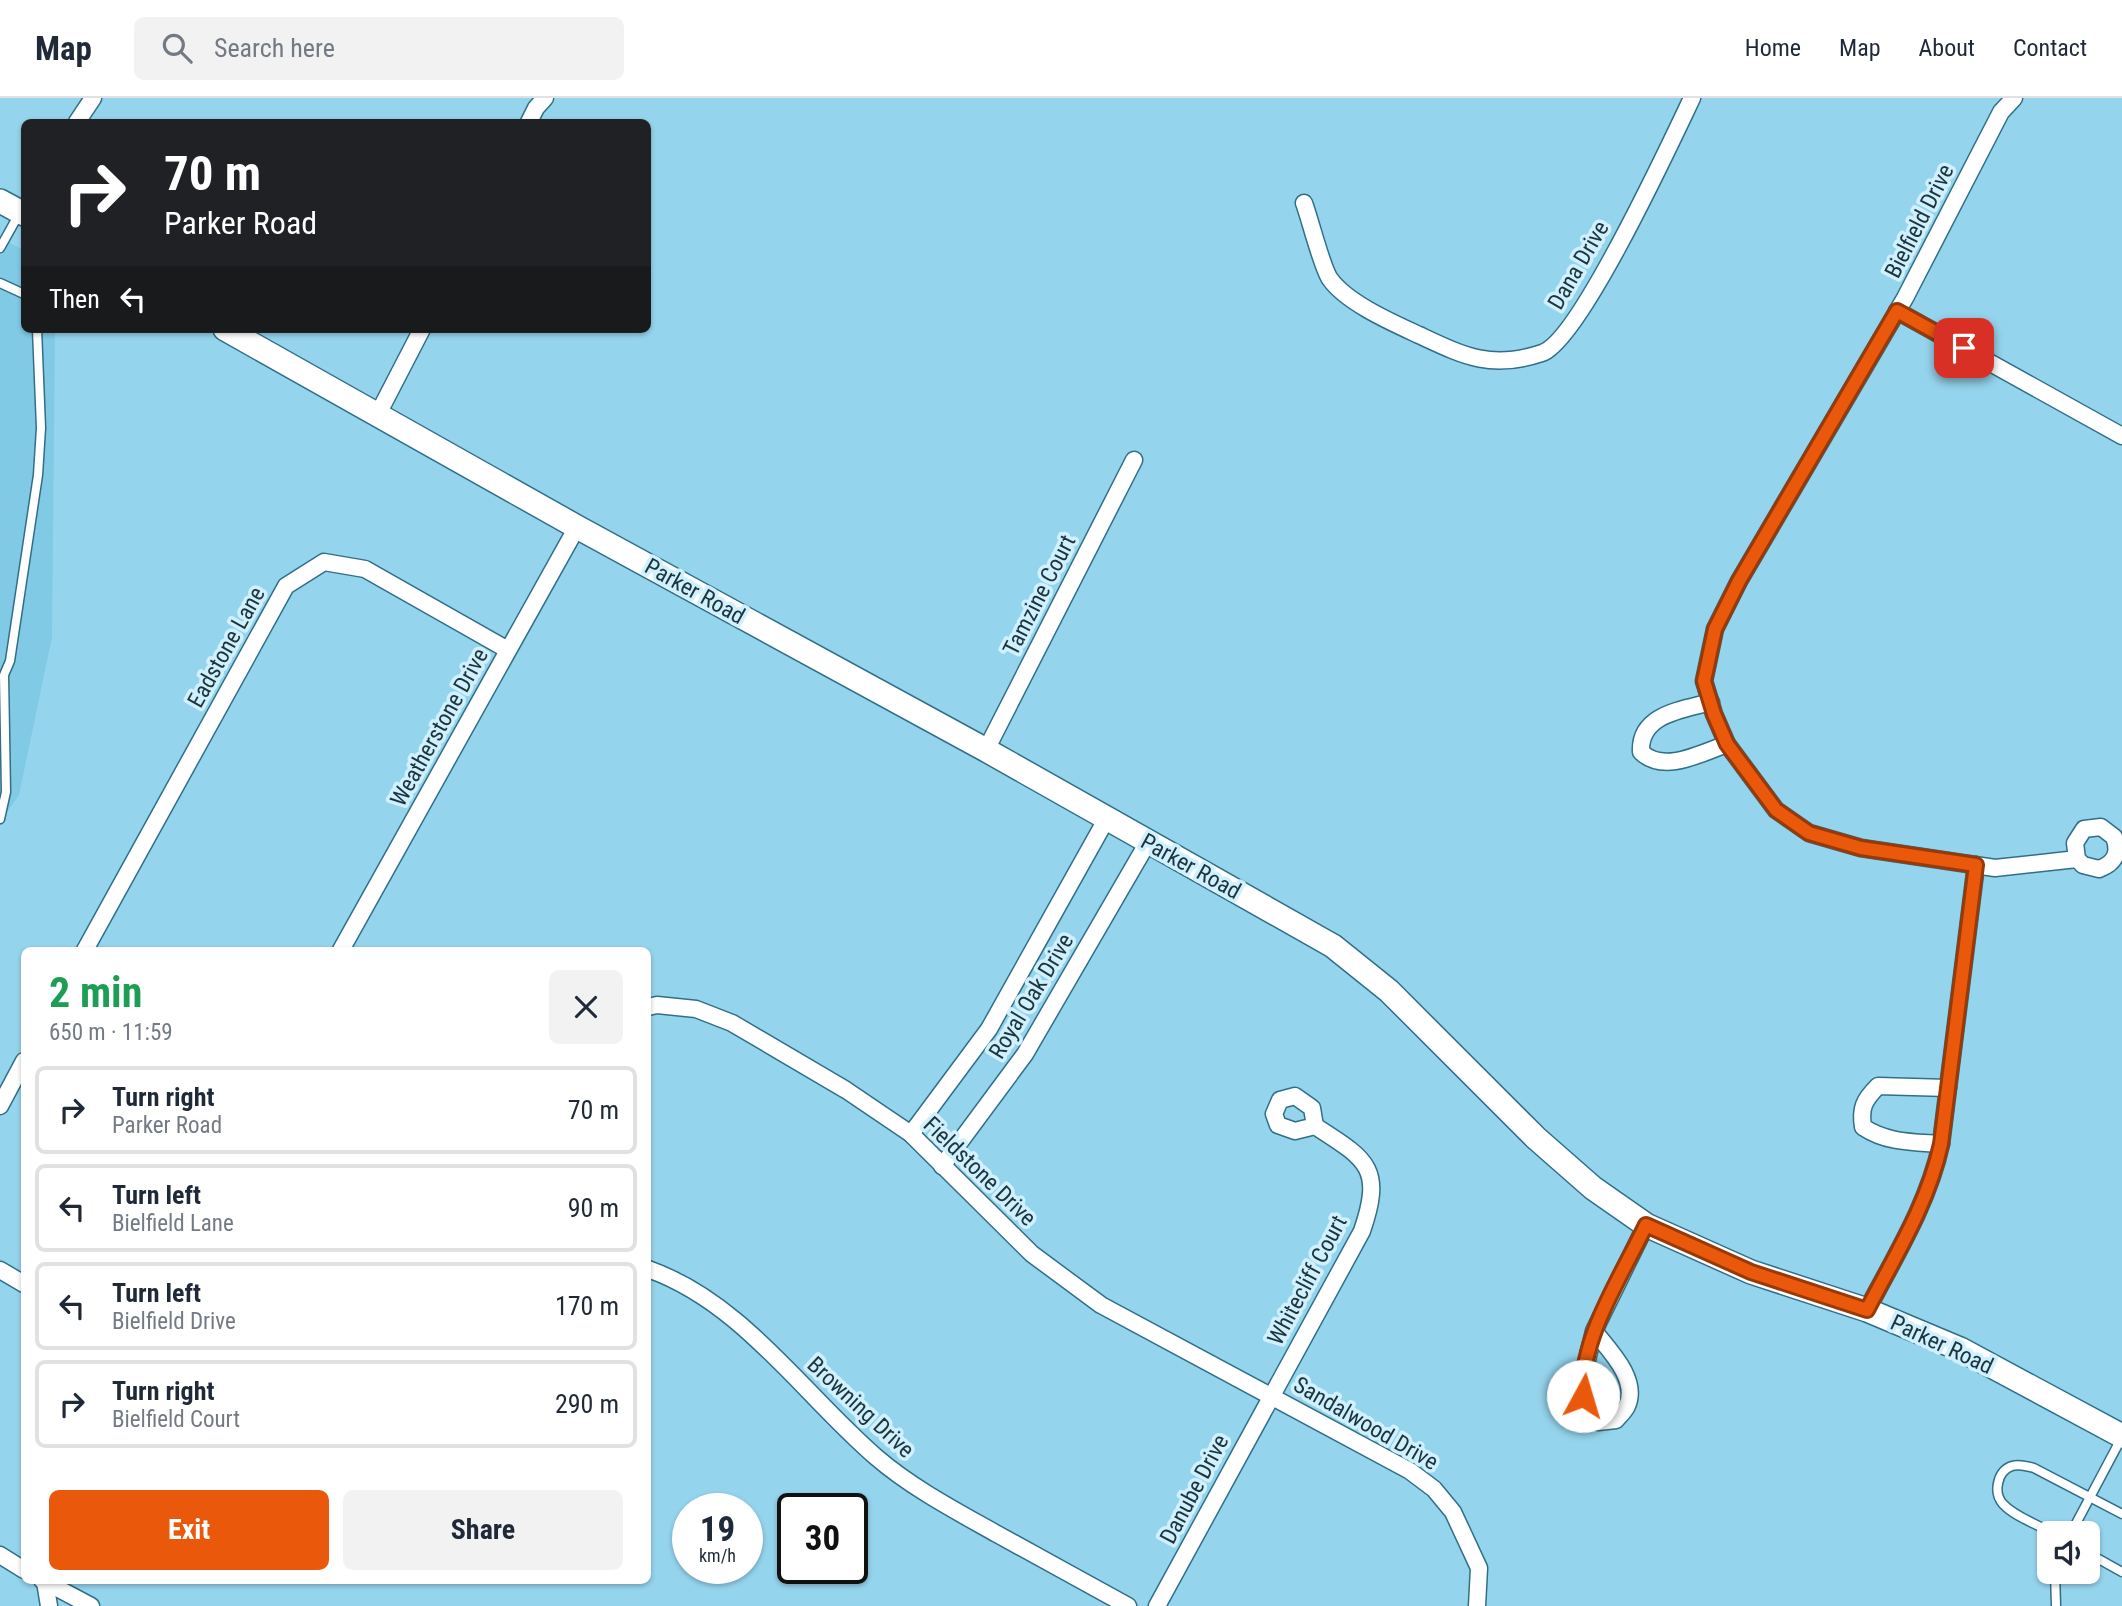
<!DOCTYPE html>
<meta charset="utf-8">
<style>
body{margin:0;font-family:"Roboto Condensed",sans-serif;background:#f2f2f3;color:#1f2937;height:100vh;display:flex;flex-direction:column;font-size:26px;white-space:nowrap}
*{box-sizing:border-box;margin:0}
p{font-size:23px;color:#747a83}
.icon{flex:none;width:38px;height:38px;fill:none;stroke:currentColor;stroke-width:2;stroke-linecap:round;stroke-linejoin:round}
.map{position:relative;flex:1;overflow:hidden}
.details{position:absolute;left:21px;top:849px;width:630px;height:637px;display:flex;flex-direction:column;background:#fff;border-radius:10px;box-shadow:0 2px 5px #0004}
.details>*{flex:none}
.banner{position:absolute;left:21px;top:21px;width:630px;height:214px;border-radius:10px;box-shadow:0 2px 5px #0004;background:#202124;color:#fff;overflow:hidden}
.fabs{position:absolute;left:2037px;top:1423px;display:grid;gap:14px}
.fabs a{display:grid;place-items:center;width:63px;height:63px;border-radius:10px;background:#fff;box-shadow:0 2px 5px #0004;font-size:35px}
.speed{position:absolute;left:672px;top:1395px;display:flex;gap:14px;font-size:35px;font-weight:700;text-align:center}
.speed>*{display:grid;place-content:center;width:91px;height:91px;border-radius:50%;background:#fff;box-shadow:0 2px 5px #0004;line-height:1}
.speed small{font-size:18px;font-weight:400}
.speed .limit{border:4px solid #111;border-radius:10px;background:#fff;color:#111}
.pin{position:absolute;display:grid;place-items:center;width:60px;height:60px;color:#fff;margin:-30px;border-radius:14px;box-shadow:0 4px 10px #0006}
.me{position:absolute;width:77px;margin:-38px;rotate:6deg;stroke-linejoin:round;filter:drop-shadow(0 0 5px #0008)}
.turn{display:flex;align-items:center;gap:24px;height:147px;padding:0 28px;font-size:32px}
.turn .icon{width:91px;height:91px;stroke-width:2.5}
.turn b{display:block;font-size:49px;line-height:60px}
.then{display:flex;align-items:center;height:66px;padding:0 28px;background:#0003;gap:14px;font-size:26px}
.round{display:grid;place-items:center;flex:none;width:74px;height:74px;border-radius:10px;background:#f2f2f3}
.headline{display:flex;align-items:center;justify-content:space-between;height:119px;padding:0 28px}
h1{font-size:42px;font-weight:700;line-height:52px;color:#1e9e55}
.primary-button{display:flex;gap:14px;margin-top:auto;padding:14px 28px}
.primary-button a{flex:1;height:80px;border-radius:10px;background:#ea580c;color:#fff;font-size:28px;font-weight:700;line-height:80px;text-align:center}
.primary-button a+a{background:#f2f2f3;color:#1f2937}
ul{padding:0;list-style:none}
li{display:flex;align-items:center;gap:21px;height:88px;margin:0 14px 10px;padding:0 14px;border:4px solid #e0e1e3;border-radius:10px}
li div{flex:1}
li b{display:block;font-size:26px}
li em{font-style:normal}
header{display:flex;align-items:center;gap:42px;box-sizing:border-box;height:98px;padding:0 35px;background:#fff;border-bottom:2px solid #e0e1e3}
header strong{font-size:33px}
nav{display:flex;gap:38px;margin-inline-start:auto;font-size:24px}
.search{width:490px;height:63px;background:#f2f2f3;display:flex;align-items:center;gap:18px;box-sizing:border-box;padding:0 24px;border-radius:10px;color:#747a83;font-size:26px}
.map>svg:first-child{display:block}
</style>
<header>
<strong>Map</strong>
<div class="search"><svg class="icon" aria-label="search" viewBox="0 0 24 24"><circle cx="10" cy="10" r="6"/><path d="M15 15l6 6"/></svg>Search here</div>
<nav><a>Home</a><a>Map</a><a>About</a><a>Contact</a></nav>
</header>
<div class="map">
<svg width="2122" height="1508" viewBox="0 0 2122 1508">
<rect width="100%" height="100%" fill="#95d4ed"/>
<polygon fill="#80cae6" points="0,140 24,152 24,231 55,231 52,539 19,697 0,724"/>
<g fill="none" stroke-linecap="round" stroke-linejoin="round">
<g stroke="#306f86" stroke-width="11">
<g id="lane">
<polyline points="0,150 19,116"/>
<polyline points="0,185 24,196"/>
<polyline points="0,721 6,694 4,577 10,563 38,377 41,330 37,231"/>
<path d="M2052 1435C2037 1426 2015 1419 2003 1406 1993 1395 1997 1373 2012 1368 2019 1366 2027 1368 2034 1370L2122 1416"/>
<polyline points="2071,1435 2122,1339"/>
<polyline points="2088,1455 2122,1474"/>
<polyline points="2055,1474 2056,1508"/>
</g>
</g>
<g stroke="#306f86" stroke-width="19">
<g id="street">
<path d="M2014 0 2001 14 1905 200 1739 483 1715 531 1704 583 1714 616 1727 646 1776 712 1809 735 1861 750 1995 770 2077 761 2083 767 2099 771C2115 765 2120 755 2114 739L2101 729 2084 731 2075 745 2077 761"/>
<polyline points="77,24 93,0"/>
<polyline points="529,24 536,10 545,0"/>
<path d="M1304 105C1310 121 1322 170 1330 181 1347 205 1393 225 1419 237 1464 258 1491 272 1542 255 1579 243 1671 44 1692 0"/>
<polyline points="1897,213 2122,338"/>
<polyline points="377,318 422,231"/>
<path d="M1711 604C1682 612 1639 616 1641 654 1664 676 1701 655 1727 646"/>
<polyline points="986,652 1134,362"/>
<polyline points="85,852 286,488 324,464 365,471 508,552"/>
<polyline points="341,852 577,429"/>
<polyline points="648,909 657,907 696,911 732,925 846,992 911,1036 1032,1156 1101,1207 1410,1373 1434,1391 1453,1414 1479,1470 1477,1508"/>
<polyline points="0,1008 24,963"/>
<polyline points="911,1036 989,931 1107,720"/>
<path d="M1941 1046C1913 1044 1887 1045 1863 1029 1860 1010 1864 1002 1878 988L1948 990"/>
<polyline points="942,1068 1025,956 1148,744"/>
<path d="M648 1171C742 1204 802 1295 876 1359 912 1390 956 1413 997 1436 1041 1460 1084 1484 1128 1508"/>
<polyline points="0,1172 24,1186"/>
<path d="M1867 1212C1895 1158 1928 1106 1941 1046L1976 767"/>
<path d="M1594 1233C1609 1252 1639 1281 1627 1308 1625 1313 1619 1318 1616 1322L1598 1324 1584 1313 1582 1283 1594 1233 1646 1127"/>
<polyline points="0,1457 24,1472"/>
<polyline points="42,1482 91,1508"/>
<polyline points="45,1484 49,1508"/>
<path d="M1157 1508 1362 1133C1384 1069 1366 1061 1315 1028L1312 1010 1295 998 1280 1002 1274 1016 1278 1027 1295 1033 1315 1028"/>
</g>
</g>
<g stroke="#306f86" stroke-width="26">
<g id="secondary">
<polyline points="0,103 24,116"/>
<polyline points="225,231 577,429 986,652 1333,848 1389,893 1536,1040 1593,1090 1646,1127 1751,1174 1867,1212 1960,1251 2122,1338"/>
</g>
</g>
<use href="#lane" stroke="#fff" stroke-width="8"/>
<use href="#street" stroke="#fff" stroke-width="16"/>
<use href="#secondary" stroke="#fff" stroke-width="23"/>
</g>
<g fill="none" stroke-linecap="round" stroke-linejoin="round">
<g stroke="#983908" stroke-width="18">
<path id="route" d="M1583 1298C1579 1242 1622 1177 1646 1127L1751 1174 1867 1212C1895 1158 1928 1106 1941 1046L1976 767 1861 750 1809 735 1776 712 1727 646 1714 616 1704 583 1715 531 1739 483 1897 213 1964 250"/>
</g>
<use href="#route" stroke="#ea580c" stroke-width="12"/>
</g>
<g text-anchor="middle" stroke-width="7" stroke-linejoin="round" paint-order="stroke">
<g font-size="23" fill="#1b353f" stroke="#d1f0fd">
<text transform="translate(1919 123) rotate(-63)" y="8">Bielfield Drive</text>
<text transform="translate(1578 167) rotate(-60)" y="8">Dana Drive</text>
<text transform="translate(695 493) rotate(29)" y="8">Parker Road</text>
<text transform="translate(1039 497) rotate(-63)" y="8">Tamzine Court</text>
<text transform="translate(226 549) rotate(-61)" y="8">Eadstone Lane</text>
<text transform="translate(439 629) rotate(-61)" y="8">Weatherstone Drive</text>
<text transform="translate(1191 768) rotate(29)" y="8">Parker Road</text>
<text transform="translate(1031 898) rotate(-59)" y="8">Royal Oak Drive</text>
<text transform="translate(980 1073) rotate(44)" y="8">Fieldstone Drive</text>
<text transform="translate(1307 1182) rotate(-62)" y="8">Whitecliff Court</text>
<text transform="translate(1942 1246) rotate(25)" y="8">Parker Road</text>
<text transform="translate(861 1309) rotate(43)" y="8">Browning Drive</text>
<text transform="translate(1366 1325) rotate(30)" y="8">Sandalwood Drive</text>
<text transform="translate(1194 1391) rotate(-62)" y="8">Danube Drive</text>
</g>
</g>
</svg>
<div class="fabs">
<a><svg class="icon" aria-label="sound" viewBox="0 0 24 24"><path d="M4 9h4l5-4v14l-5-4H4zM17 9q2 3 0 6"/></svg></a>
</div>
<div class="speed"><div>19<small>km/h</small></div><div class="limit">30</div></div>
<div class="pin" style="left:1964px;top:250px;background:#d93025"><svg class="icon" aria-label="arrive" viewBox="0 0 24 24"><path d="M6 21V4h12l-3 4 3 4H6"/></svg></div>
<svg class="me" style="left:1583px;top:1298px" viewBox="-20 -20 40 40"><circle r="19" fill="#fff"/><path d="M0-13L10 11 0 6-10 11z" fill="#ea580c"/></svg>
<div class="banner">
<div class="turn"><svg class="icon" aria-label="right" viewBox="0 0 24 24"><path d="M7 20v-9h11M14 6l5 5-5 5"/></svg><div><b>70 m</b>Parker Road</div></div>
<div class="then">Then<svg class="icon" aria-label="left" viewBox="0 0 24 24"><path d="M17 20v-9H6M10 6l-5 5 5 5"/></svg></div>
</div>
<section class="details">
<div class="headline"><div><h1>2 min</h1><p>650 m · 11:59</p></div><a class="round"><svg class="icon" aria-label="close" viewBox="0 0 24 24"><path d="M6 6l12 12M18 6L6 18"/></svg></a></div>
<ul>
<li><svg class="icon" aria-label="right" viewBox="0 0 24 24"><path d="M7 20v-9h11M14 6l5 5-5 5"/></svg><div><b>Turn right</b><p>Parker Road</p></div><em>70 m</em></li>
<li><svg class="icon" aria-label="left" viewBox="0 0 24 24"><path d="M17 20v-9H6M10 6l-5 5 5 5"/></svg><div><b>Turn left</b><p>Bielfield Lane</p></div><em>90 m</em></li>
<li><svg class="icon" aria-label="left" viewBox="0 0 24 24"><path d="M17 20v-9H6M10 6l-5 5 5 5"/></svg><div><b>Turn left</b><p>Bielfield Drive</p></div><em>170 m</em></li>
<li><svg class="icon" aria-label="right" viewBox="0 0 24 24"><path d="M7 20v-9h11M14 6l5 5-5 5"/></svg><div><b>Turn right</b><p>Bielfield Court</p></div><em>290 m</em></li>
</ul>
<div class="primary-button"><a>Exit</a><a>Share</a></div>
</section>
</div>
